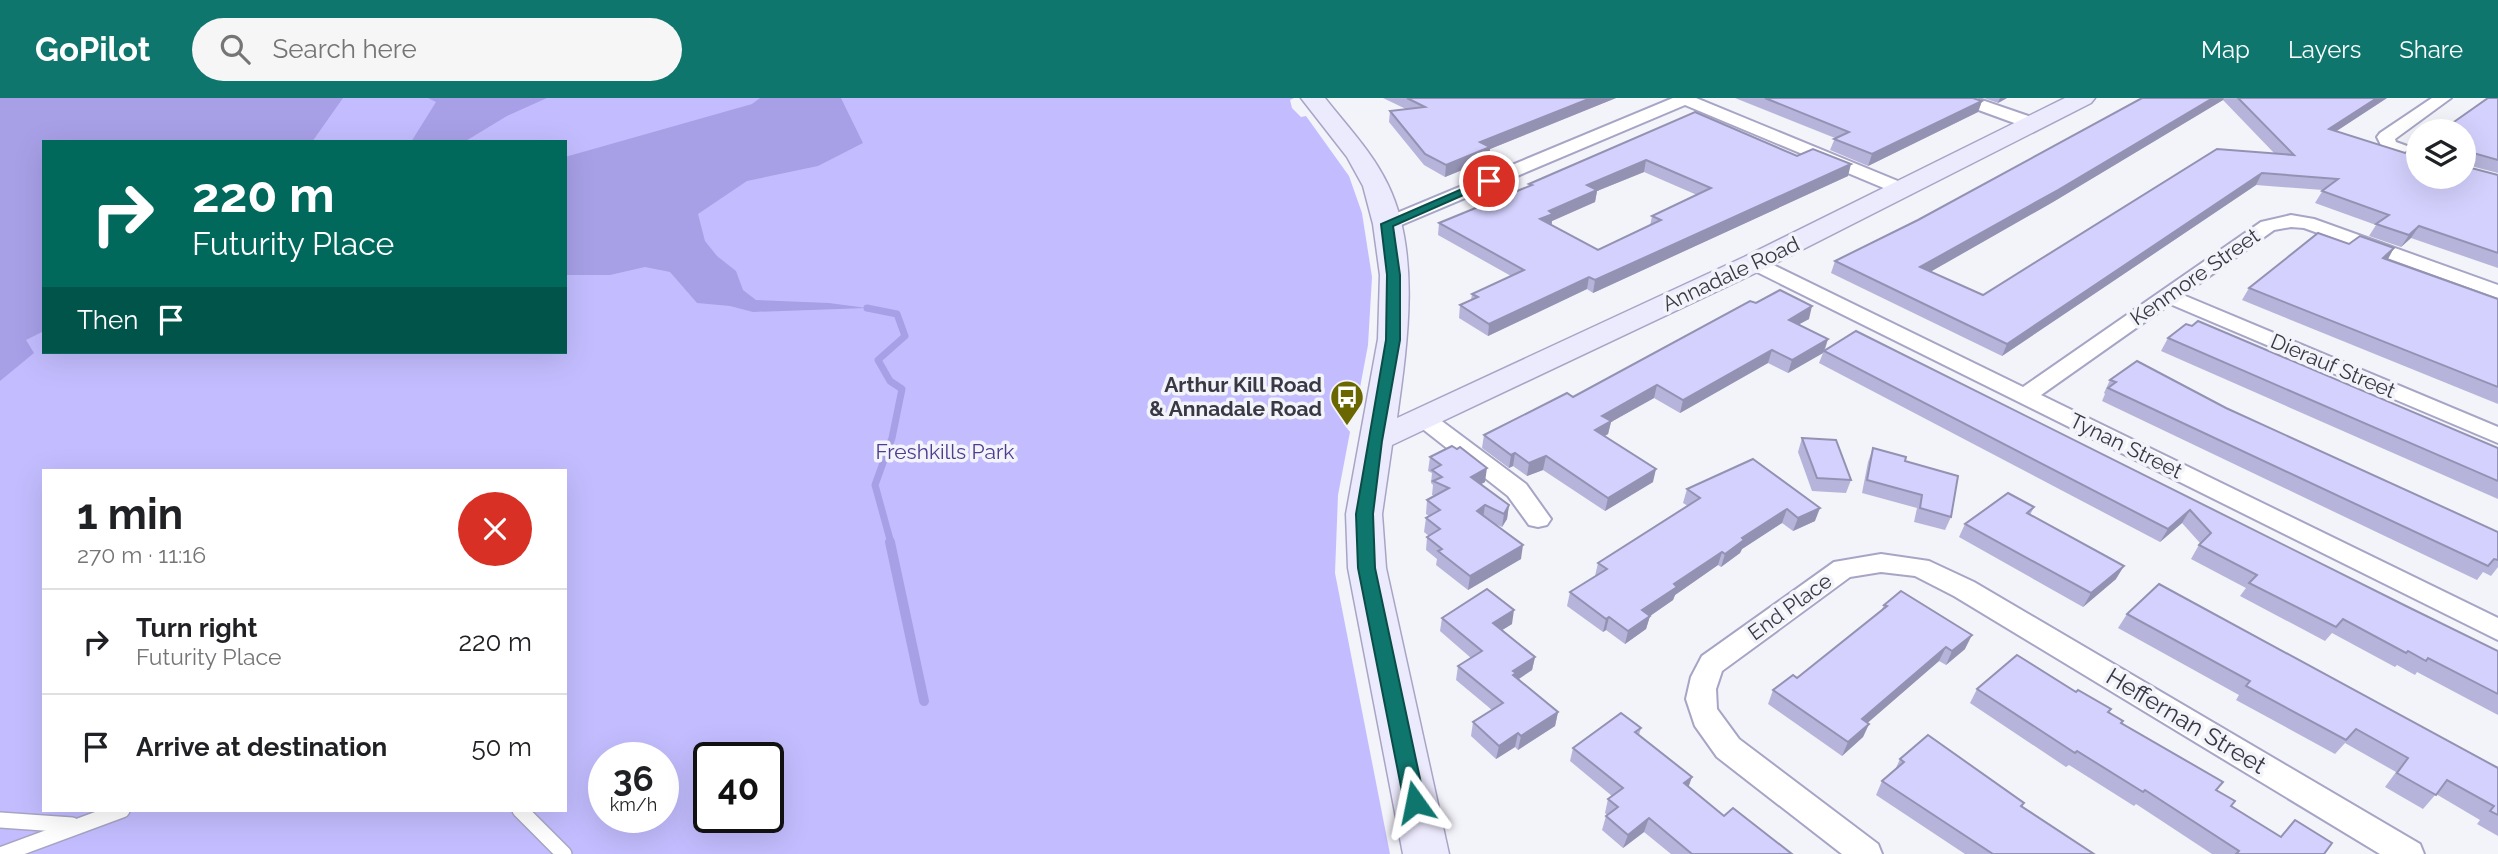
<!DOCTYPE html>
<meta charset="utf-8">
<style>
body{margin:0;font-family:Raleway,sans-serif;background:#f6f6f6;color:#202124;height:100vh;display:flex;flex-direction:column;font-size:26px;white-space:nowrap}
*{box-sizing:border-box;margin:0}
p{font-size:23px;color:#757577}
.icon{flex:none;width:38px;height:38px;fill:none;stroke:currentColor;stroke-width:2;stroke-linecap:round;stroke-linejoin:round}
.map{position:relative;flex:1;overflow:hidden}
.sheet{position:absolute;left:42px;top:371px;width:525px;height:343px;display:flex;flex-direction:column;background:#fff;border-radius:0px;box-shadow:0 7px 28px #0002}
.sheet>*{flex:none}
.top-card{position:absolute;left:42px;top:42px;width:525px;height:214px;border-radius:0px;box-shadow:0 7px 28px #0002;background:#00695c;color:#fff;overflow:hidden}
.tools{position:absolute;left:2406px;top:21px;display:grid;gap:14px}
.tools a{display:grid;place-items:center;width:70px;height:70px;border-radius:50%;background:#fff;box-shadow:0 7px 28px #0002;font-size:35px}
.speed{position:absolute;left:588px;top:644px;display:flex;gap:14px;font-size:35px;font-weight:700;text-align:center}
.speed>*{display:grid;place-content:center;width:91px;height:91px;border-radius:50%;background:#fff;box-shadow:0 7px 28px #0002;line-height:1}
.speed small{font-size:18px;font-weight:400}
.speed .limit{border:4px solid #111;border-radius:10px;background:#fff;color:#111}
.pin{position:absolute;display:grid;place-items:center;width:60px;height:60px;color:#fff;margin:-30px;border:4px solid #fff;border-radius:50%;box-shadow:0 2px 7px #0007}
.me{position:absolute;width:77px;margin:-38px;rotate:348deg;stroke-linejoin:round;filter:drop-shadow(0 0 5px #0008)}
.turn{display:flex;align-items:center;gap:24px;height:147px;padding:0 35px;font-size:32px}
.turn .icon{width:91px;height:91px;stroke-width:2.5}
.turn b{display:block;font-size:49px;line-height:60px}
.then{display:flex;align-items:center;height:66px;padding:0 35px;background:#0003;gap:14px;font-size:26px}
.round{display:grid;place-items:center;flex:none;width:74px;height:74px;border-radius:37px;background:#f6f6f6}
.summary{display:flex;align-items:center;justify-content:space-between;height:119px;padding:0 35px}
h1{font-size:42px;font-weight:700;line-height:52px}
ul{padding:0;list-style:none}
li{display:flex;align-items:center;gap:21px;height:105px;padding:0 35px;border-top:2px solid #e0e0e0}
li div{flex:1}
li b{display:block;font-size:26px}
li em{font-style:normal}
header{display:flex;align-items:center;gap:42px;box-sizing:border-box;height:98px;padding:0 35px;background:#0f766e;color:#fff}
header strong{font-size:33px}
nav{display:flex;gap:38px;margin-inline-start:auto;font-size:24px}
.search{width:490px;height:63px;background:#f6f6f6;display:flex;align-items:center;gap:18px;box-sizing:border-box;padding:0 24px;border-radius:38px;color:#757577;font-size:26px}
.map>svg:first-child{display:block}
</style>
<header>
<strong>GoPilot</strong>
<div class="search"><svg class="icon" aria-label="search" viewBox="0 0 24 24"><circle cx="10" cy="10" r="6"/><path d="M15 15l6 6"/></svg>Search here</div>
<nav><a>Map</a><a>Layers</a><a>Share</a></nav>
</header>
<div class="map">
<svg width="2498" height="756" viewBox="0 0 2498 756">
<rect width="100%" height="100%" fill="#f3f3fa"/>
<path fill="#c3bdff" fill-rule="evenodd" d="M0 0H1294L1290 2 1292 10 1301 19 1306 18 1349 78 1362 115 1372 179 1368 247 1359 295 1347 294 1343 325 1350 334 1338 397 1335 475 1390 756H0ZM44 44H565V254H44ZM44 373H565V712H44ZM604 660H663V719H604ZM709 660H768V719H709Z"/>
<g fill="#a7a0e7">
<polygon points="0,0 343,0 312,44 44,44 44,233 26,242 34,255 0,283"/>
<polygon points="428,0 547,0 507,18 464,44 411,44 436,4"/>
<polygon points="760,0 841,0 863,45 818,68 747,83 698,116 705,143 717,158 736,173 743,192 756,202 829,205 867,210 753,214 730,208 697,205 670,174 645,169 610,177 565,177 565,59 752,6"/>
</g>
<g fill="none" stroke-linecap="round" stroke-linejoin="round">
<polyline stroke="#a7a0e7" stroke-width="7" points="867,210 897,216 905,238 878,262 890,283 902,291 892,340 875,387 891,445"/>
<polyline stroke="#a7a0e7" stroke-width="10" points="890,444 924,603"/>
<g stroke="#a7a5c5" stroke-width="18">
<g id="lane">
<polyline points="520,712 564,756"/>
<polyline points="0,722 72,727"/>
<polyline points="3,756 122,712"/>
</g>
</g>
<g stroke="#a7a5c5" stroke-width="4">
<g id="street">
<polygon points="1673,0 1696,0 1910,88 1913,92 1910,96 1898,96 1685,7 1394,130 1387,132 1377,126 1380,122"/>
<polygon points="1952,0 1976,0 2040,22 2042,26 2034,31 2028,30 1954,3"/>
<polygon points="2432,0 2451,0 2395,41 2396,44 2418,52 2418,63 2383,51 2377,39 2380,35"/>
<polygon points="2291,117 2314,121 2498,187 2498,200 2304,130 2291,129 2274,132 2183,197 2498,329 2498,345 2170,206 2041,297 2498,520 2498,542 1747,169 1744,165 1747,161 1761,161 2023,289 2261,124"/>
<polygon points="1423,313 1431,315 1526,386 1551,421 1547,427 1538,429 1529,427 1508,398 1415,325 1411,320 1415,315"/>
<polygon points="1881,456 1929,463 1974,484 2420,746 2424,756 2380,756 1954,498 1915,478 1881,474 1850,479 1722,573 1716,591 1717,611 1739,641 1878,746 1882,756 1842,756 1717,659 1695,628 1686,601 1691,579 1702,558 1834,464"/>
</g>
</g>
<g stroke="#a7a5c5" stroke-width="3">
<path id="secondary" d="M1301 0H1325C1347 28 1373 55 1388 87 1421 155 1407 248 1397 320L1744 159 2065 0H2095L2091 5 1764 171 1392 347 1382 416 1386 470 1449 756H1403L1348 470 1346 416 1378 241 1380 177 1373 126 1363 88 1347 59Z"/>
</g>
<use href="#lane" stroke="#fff" stroke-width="15"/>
<use href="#street" fill="#fff" fill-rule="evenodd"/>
<use href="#secondary" fill="#eceafd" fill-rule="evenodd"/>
</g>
<g fill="#b6b4da" fill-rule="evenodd">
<polygon points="1383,0 1616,0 1490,51 1489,61 1445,79 1424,67 1389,24 1390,13 1406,11"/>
<polygon points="1735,0 1972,0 1982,3 1978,14 1868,68 1830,52 1835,40"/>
<polygon points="1984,0 2007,0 1998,5"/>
<path d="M2142 0H2387L2336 33 2418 79 2451 26 2498 0V75L2471 68V70L2498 77V170L2411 140 2401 149 2369 138 2376 127 2315 105 2323 92 2256 87 2002 258 1831 175 1835 163 1918 122ZM2223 2 2275 56 1983 197 1930 174 2053 104Z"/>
<path d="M1695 14 1797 58 1848 78 1593 195 1587 191 1488 238 1459 220 1460 207 1471 202 1472 196 1511 178 1438 137 1439 125 1529 89V86ZM1644 74 1697 97 1652 118 1650 128 1598 152 1552 127V123L1595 104 1597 93Z"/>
<polygon points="2387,161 2498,201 2498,306 2242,202 2249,190"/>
<polygon points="1756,205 1809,221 1799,226 1828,241 1825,252 1856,233 2406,508 2498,553 2498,617 2417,574 2415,577 2397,567 2395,569 2332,535 2325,543 2240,498 2246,490 2191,461 2200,445 2182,425 2160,444 1819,265 1823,255 1788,275 1768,265 1680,315 1654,300 1611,324 1608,336 1605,338 1653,384 1605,413 1543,372 1527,378 1513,368 1509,370 1482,350 1484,337 1573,299"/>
<polygon points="2168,240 2498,350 2498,401 2161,253"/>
<polygon points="2110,282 2226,310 2498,434 2498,469 2491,478 2483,474 2477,482 2102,303 2105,296 2104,295"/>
<polygon points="1802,340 1851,382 1846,395 1812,393 1798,354"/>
<polygon points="1873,350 1905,363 1951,419 1945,432 1914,424 1917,410 1862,395 1868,364"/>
<polygon points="1430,359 1485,384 1481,386 1509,407 1507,421 1502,429 1495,426 1521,461 1468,492 1436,467 1437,461 1426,452 1427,439 1429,438 1424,434 1426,420 1429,418 1426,416 1427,402 1435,398 1432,397 1433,387 1431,385 1432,375 1428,373"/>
<polygon points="1753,361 1815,423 1793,433 1782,425 1742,451 1740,455 1721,469 1718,467 1675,497 1673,502 1650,518 1646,531 1625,546 1606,532 1603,534 1567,508 1570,494 1595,478 1598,465 1688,408 1683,405 1687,391"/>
<polygon points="2034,409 2030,417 2116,481 2083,509 1959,439 1965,426"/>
<polygon points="1884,507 1965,551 1946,567 1939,563 1867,625 1869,626 1863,639 1842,658 1768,606 1773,592 1797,580 1881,513"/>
<polygon points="2127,516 2498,670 2498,738 2477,726 2480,722 2436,696 2423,711 2385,689 2396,674 2345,645 2335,656 2236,602 2239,597 2118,530"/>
<polygon points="1442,520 1512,526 1502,532 1535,559 1532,572 1519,581 1558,614 1555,628 1518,652 1515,649 1496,661 1471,638 1473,624 1492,612 1456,582 1458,568 1471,560 1440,533"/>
<polygon points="1977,591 2109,615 2122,625 2223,684 2217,692 2231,709 2281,739 2324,756 2212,756 2136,706 2134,708 2069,667 2066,669 1970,605"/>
<polygon points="1641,630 1639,637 1692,679 1688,689 1724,718 1792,756 1671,756 1644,734 1623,750 1602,732 1606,718 1607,717 1605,715 1608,701 1612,698 1570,663 1573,650"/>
<polygon points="1900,661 2024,705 2022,709 2094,756 1965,756 1876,697 1882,683 1895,672"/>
</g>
<g fill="#9492b2">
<polygon points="1591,0 1616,0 1490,51 1489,61 1445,79 1446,67 1480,44"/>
<polygon points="2000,0 2007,0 1998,5"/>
<polygon points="2213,0 2224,0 2223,2 2053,104 1916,182 1920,169"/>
<polygon points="2377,0 2387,0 2323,42 2329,31"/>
<polygon points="1982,3 1978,14 1868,68 1872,56"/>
<polygon points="1646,62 1644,74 1597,93 1595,104 1552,123 1551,128 1540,121 1549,113 1587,87"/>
<polygon points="1851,66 1848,78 1593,195 1595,182"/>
<polygon points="2262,75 2256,87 2002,258 2007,246"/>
<polygon points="2419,128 2411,140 2401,149 2409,137"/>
<polygon points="2394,150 2387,163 2383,160"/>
<polygon points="1589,179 1587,191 1488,238 1489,226"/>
<polygon points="1812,208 1809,221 1785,234 1789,222"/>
<polygon points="1828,241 1823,255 1788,275 1792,262"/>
<polygon points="1772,252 1768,265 1680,315 1683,302"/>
<polygon points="1657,287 1654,300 1611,324 1608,336 1592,345 1595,332 1602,318"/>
<polygon points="1515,355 1513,368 1509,370 1511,357"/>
<polygon points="1546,358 1543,372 1527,378 1529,365"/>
<polygon points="1487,370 1485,384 1469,393 1471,379"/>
<polygon points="1656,371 1653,384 1605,413 1608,400"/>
<polygon points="1485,407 1483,421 1477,413"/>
<polygon points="1509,407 1507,421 1502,429 1504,416"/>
<polygon points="1820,410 1815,423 1793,433 1798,420"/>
<polygon points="1787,411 1782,425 1742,451 1740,455 1721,469 1725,456 1742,440"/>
<polygon points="2190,412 2182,425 2160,444 2168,431"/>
<polygon points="1523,447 1521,461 1468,492 1470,478"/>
<polygon points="1722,454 1718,467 1675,497 1673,502 1650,518 1646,531 1625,546 1628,533 1642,512 1674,486"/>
<polygon points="2124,468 2116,481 2083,509 2091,495"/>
<polygon points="1514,512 1512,526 1491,539 1493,525"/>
<polygon points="1609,519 1606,532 1603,534 1606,521"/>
<polygon points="1972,537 1965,551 1946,567 1952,553"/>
<polygon points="1946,549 1939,563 1856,635 1862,621"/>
<polygon points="1535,559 1532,572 1514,584 1513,573"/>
<polygon points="1558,614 1555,628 1518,652 1521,638"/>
<polygon points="1869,626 1863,639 1842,658 1848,644"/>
<polygon points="1518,635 1515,649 1496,661 1499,648"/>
<polygon points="1692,679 1687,693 1684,685"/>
<polygon points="1649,720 1644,734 1623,750 1628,737"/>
</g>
<g fill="#d4d1fe" stroke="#9492b2" stroke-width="2" fill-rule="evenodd">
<polygon points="1407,0 1591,0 1480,44 1490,49 1446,67 1425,56 1390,13 1425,9"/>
<polygon points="1765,0 1973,0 1982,3 1872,56 1834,41 1849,34"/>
<polygon points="2142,0 2213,0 2058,92 1920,169 1983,197 2217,51 2294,57 2238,0 2377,0 2329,31 2405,55 2412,50 2418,52 2418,79 2464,79 2464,33 2434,33 2446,25 2451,26 2488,0 2498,0 2498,62 2470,54 2471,70 2498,77 2498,155 2419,128 2409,137 2376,126 2389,117 2322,93 2338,81 2262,75 2007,246 1835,163 1918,122"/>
<path d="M1695 14 1797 58 1813 51 1851 66 1595 182 1589 179 1489 226 1460 207 1478 199 1472 196 1524 172 1439 125 1532 87 1529 86ZM1646 62 1711 90 1652 118 1661 122 1598 152 1540 121 1553 116 1549 113 1597 92 1587 87Z"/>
<polygon points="2318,135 2349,146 2360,138 2394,150 2383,160 2498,201 2498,289 2249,190"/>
<polygon points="1780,192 1812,208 1789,222 1828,241 1792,262 1772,252 1683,302 1657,287 1602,318 1611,323 1595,332 1656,371 1608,400 1546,358 1529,365 1515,355 1511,357 1484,337 1567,295 1573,299 1750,203 1756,205"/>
<polygon points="2198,223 2498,350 2498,383 2168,240 2186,226 2192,228"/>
<polygon points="1856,233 2406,508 2498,553 2498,596 2428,560 2426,563 2408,553 2406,555 2343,521 2336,529 2249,485 2257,477 2199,447 2211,435 2190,412 2168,431 1824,253"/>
<polygon points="2137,263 2226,310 2498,434 2498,462 2494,461 2488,468 2108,290 2116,284 2110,282"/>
<polygon points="1802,340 1836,342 1851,382 1817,380"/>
<polygon points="1452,348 1457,351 1460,349 1487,370 1471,379 1509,407 1504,416 1485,407 1477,413 1523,447 1470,478 1438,453 1442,451 1427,439 1440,431 1426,420 1440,412 1427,402 1449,390 1433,383 1442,379 1432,372 1441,367 1430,359"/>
<polygon points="1873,350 1906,359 1905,363 1958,378 1951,419 1920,410 1922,397 1867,382"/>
<polygon points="1753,361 1820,410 1798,420 1787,411 1742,440 1744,442 1725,456 1722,454 1674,486 1677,489 1642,512 1650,518 1628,533 1609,519 1606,521 1570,494 1607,471 1598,465 1700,400 1687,391"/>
<polygon points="2008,395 2034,409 2027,415 2124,468 2091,495 1965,426"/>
<polygon points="2159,486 2498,670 2498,717 2490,713 2494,708 2447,682 2436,697 2397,675 2408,660 2356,631 2346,642 2246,588 2250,583 2127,516"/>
<polygon points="1487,491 1514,512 1493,525 1535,559 1513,573 1516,575 1513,577 1558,614 1521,638 1518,635 1499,648 1473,624 1503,605 1458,568 1482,553 1442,520"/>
<polygon points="1901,493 1972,537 1952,553 1946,549 1862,621 1869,626 1848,644 1773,592 1793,577 1797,580 1887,508 1884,507"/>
<polygon points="2017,557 2076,594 2078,592 2111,611 2108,614 2123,623 2121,625 2223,684 2216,692 2235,703 2231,708 2281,739 2295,722 2332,745 2324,756 2236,756 2239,753 2145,692 2143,694 2077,653 2075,655 1977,591"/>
<polygon points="1621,615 1641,630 1635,634 1692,679 1684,685 1724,718 1733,710 1792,756 1692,756 1649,720 1628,737 1606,718 1618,709 1608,701 1623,690 1573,650"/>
<polygon points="1928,637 2024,705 2021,708 2094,756 1993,756 1882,683 1904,664 1900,661"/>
</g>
<polygon fill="#0f766e" stroke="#0a4d48" stroke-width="2" points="1485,81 1495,83 1393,128 1400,177 1400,242 1382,343 1373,416 1375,470 1425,704 1422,709 1415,712 1407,709 1404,704 1358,470 1356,416 1386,242 1387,177 1381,126"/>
<defs>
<g id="bus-pin" transform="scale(1.75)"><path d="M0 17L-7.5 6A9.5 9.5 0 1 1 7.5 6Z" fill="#6a6700" stroke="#f3f3fa"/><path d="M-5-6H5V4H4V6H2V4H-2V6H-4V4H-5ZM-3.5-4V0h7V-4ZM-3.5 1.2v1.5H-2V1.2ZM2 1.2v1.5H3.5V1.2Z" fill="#fff"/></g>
</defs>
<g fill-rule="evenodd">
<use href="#bus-pin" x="1347" y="299"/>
</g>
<g text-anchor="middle" stroke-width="7" stroke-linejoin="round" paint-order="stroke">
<g font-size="21" fill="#393845" stroke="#f3f3fa">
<text transform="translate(1731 176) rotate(-25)" y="7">Annadale Road</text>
<text transform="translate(2195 179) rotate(-35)" y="7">Kenmore Street</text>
<text transform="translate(2333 268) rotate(23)" y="7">Dierauf Street</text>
<text transform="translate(2126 348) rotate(26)" y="7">Tynan Street</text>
<text transform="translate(1790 509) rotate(-36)" y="7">End Place</text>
</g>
<g font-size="21" font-weight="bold" fill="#393845" stroke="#f3f3fa" text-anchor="end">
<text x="1322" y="294">Arthur Kill Road<tspan x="1322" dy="24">&amp; Annadale Road</tspan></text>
</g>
<g font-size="21" fill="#4d3d91" stroke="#f3f3fa">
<text x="945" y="361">Freshkills Park</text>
</g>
<g font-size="24" fill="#393845" stroke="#f3f3fa">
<text transform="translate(2186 623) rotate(31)" y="8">Heffernan Street</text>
</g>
</g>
</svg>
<div class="tools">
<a><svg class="icon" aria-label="layers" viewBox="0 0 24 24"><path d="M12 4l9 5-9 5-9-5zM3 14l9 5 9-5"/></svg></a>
</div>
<div class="speed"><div>36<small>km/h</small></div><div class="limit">40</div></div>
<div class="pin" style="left:1489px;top:83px;background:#d93025"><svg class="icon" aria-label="arrive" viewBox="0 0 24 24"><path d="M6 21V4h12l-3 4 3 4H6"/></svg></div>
<svg class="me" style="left:1415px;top:704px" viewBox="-20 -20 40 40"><path d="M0-17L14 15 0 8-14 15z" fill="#0f766e" stroke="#fff" stroke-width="4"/></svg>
<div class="top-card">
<div class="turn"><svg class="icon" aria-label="right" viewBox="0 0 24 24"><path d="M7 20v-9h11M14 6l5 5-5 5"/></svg><div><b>220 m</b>Futurity Place</div></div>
<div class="then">Then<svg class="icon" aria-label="arrive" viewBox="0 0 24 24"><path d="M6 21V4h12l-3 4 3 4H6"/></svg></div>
</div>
<section class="sheet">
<div class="summary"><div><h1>1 min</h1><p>270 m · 11:16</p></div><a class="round" style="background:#d93025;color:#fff"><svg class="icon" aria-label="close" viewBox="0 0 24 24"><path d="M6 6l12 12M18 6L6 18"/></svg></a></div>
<ul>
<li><svg class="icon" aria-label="right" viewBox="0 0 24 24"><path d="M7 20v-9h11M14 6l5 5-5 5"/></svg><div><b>Turn right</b><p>Futurity Place</p></div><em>220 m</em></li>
<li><svg class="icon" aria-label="arrive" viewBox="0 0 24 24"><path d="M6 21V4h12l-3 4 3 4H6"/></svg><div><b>Arrive at destination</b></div><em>50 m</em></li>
</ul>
</section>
</div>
